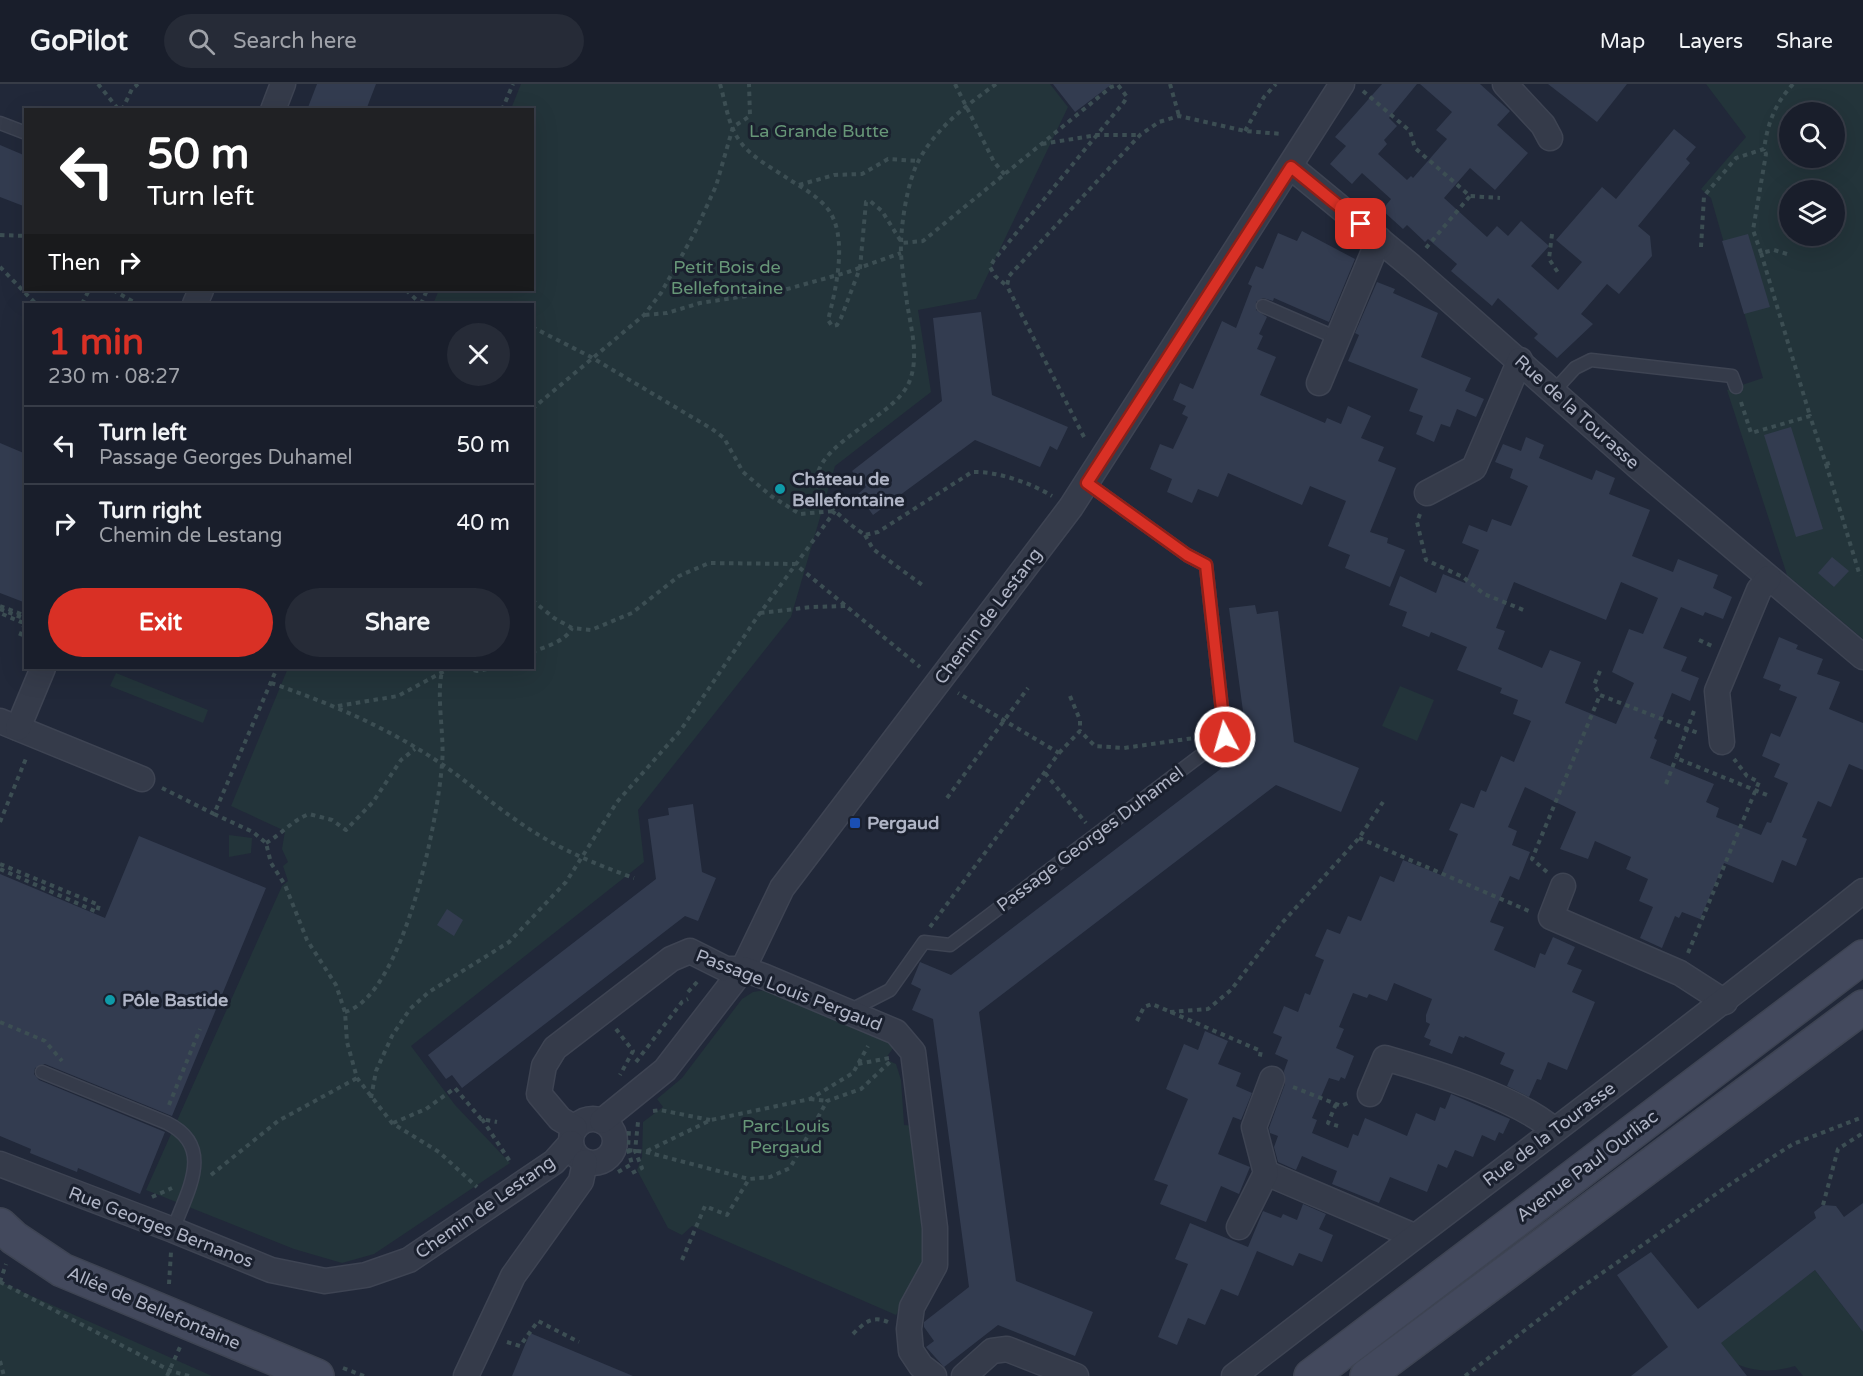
<!DOCTYPE html>
<meta charset="utf-8">
<style>
body{margin:0;font-family:"Varela Round",sans-serif;background:#262b37;color:#f1f3f6;height:100vh;display:flex;flex-direction:column;font-size:22px;white-space:nowrap}
*{box-sizing:border-box;margin:0}
p{font-size:20px;color:#9fa2a9}
.icon{flex:none;width:33px;height:33px;fill:none;stroke:currentColor;stroke-width:2;stroke-linecap:round;stroke-linejoin:round}
.map{position:relative;flex:1;overflow:hidden}
.drawer{position:absolute;left:24px;top:219px;width:510px;height:366px;display:flex;flex-direction:column;background:#191e2b;border-radius:0px;box-shadow:0 6px 24px #0002,0 0 0 2px #373c47}
.drawer>*{flex:none}
.hud{position:absolute;left:24px;top:24px;width:510px;height:183px;border-radius:0px;box-shadow:0 6px 24px #0002,0 0 0 2px #373c47;background:#202124;color:#fff;overflow:hidden}
.buttons{position:absolute;left:1779px;top:18px;display:grid;gap:12px}
.buttons a{display:grid;place-items:center;width:66px;height:66px;border-radius:50%;background:#191e2b;box-shadow:0 6px 24px #0002,0 0 0 2px #373c47;font-size:30px}
.pin{position:absolute;display:grid;place-items:center;width:51px;height:51px;color:#fff;margin:-26px;border-radius:12px;box-shadow:0 3px 9px #0006}
.me{position:absolute;width:66px;margin:-33px;rotate:354deg;stroke-linejoin:round;filter:drop-shadow(0 0 4px #0008)}
.turn{display:flex;align-items:center;gap:21px;height:126px;padding:0 24px;font-size:27px}
.turn .icon{width:78px;height:78px;stroke-width:2.5}
.turn b{display:block;font-size:42px;line-height:51px}
.then{display:flex;align-items:center;height:57px;padding:0 24px;background:#0003;gap:12px;font-size:22px}
.round{display:grid;place-items:center;flex:none;width:63px;height:63px;border-radius:32px;background:#262b37}
.headline{display:flex;align-items:center;justify-content:space-between;height:102px;padding:0 24px}
h1{font-size:36px;font-weight:800;line-height:45px;color:#d93025}
.cta{display:flex;gap:12px;margin-top:auto;padding:12px 24px}
.cta a{flex:1;height:69px;border-radius:36px;background:#d93025;color:#fff;font-size:24px;font-weight:800;line-height:69px;text-align:center}
.cta a+a{background:#262b37;color:#f1f3f6}
ul{padding:0;list-style:none}
li{display:flex;align-items:center;gap:18px;height:78px;padding:0 24px;border-top:2px solid #373c47}
li div{flex:1}
li b{display:block;font-size:22px}
li em{font-style:normal}
header{display:flex;align-items:center;gap:36px;box-sizing:border-box;height:84px;padding:0 30px;background:#191e2b;border-bottom:2px solid #373c47}
header strong{font-size:28px}
nav{display:flex;gap:33px;margin-inline-start:auto;font-size:21px}
.search{width:420px;height:54px;background:#262b37;display:flex;align-items:center;gap:15px;box-sizing:border-box;padding:0 21px;border-radius:33px;color:#9fa2a9;font-size:22px}
.map>svg:first-child{display:block}
</style>
<header>
<strong>GoPilot</strong>
<div class="search"><svg class="icon" aria-label="search" viewBox="0 0 24 24"><circle cx="10" cy="10" r="6"/><path d="M15 15l6 6"/></svg>Search here</div>
<nav><a>Map</a><a>Layers</a><a>Share</a></nav>
</header>
<div class="map">
<svg width="1863" height="1292" viewBox="0 0 1863 1292">
<rect width="100%" height="100%" fill="#212839"/>
<g fill="#23343a" fill-rule="evenodd">
<polygon points="521,0 1050,0 1068,23 976,215 918,226 931,308 835,382 791,533 638,726 644,778 411,962 455,1021 510,1079 374,1170 342,1179 294,1165 146,1106 282,802 288,797 283,782 288,778 282,765 285,747 231,722 288,584 532,584 532,220 433,220 439,206 532,206 532,26 511,25"/>
<path d="M1706 0H1863V555L1787 491 1727 306 1763 294 1711 114 1701 105 1746 53ZM1790 28H1834V74H1790ZM1790 106H1834V152H1790Z"/>
<polygon points="116,589 208,626 203,639 110,602"/>
<polygon points="1400,602 1434,616 1417,657 1382,642"/>
<polygon points="229,751 252,754 251,769 229,773"/>
<polygon points="766,906 887,955 894,963 885,975 896,980 901,996 904,1041 917,1042 931,1172 896,1231 692,1142 682,1151 668,1144 637,1086 642,1073 643,1038 663,1023 657,1015 682,994 742,915 753,908"/>
<path d="M1815 1186 1863 1248V1292H1803L1795 1282C1761 1292 1738 1285 1711 1264Z"/>
<polygon points="0,1198 212,1292 0,1292"/>
</g>
<g fill="#333c50" fill-rule="evenodd">
<polygon points="317,0 376,0 366,26 307,26"/>
<polygon points="1053,0 1112,0 1075,28"/>
<polygon points="1382,0 1417,0 1389,34 1397,42 1384,56 1387,60 1378,70 1407,96 1411,92 1413,94 1447,55 1436,46 1452,28 1420,0 1480,0 1510,27 1497,41 1528,69 1495,106 1470,84 1444,114 1487,153 1497,142 1508,152 1521,137 1549,162 1531,182 1558,206 1582,178 1556,156 1602,103 1616,115 1674,45 1696,63 1686,75 1690,79 1638,142 1650,152 1652,172 1619,210 1607,200 1581,230 1593,240 1557,274 1534,254 1538,250 1498,214 1492,222 1451,187 1457,180 1428,155 1425,158 1407,141 1403,145 1382,126 1391,115 1362,89 1352,100 1330,80 1346,62 1335,53"/>
<polygon points="1548,0 1627,0 1597,38"/>
<polygon points="0,61 26,72 26,123 0,113"/>
<polygon points="1302,147 1355,175 1329,238 1274,214 1273,217 1263,214 1256,218 1256,226 1267,233 1259,250 1263,252 1257,265 1276,273 1260,311 1325,339 1327,334 1341,340 1348,322 1371,332 1361,354 1384,363 1378,377 1396,384 1370,448 1388,454 1387,459 1405,466 1390,503 1345,484 1350,471 1328,462 1346,417 1310,402 1302,421 1228,389 1218,413 1198,405 1192,419 1167,408 1172,395 1150,385 1160,360 1173,365 1188,333 1182,330 1186,322 1173,316 1180,299 1193,305 1222,237 1236,244 1252,202 1248,200 1256,182 1263,185 1278,149 1297,157"/>
<polygon points="1748,150 1770,223 1744,230 1722,157"/>
<polygon points="1377,198 1395,205 1393,209 1438,229 1421,273 1471,294 1465,307 1484,315 1476,333 1457,325 1450,343 1441,340 1434,358 1416,350 1423,332 1409,327 1418,305 1348,277 1359,251 1355,249"/>
<polygon points="981,228 992,311 1068,343 1057,366 1050,362 1040,383 975,356 873,431 858,410 866,403 852,387 942,317 933,234"/>
<polygon points="1791,343 1823,445 1796,453 1764,351"/>
<path d="M1526 353 1544 361 1539 374 1592 396 1596 386 1615 394 1609 410 1650 426 1632 472 1673 488 1678 475 1718 491 1713 504 1732 513 1723 535 1705 528 1703 532 1681 523 1663 564 1687 573 1681 587 1699 594 1690 617 1672 609 1654 654 1657 656 1650 674 1714 700 1706 718 1719 724 1716 733 1761 751 1767 738 1771 739 1788 699 1774 693 1780 680 1762 672 1771 649 1780 653 1797 613 1779 606 1781 601 1763 594 1779 553 1798 561 1796 565 1823 575 1817 590 1840 598 1829 625 1863 639V686L1849 680 1831 723 1818 717 1802 753 1807 755 1796 782 1782 776 1773 799 1724 779 1700 835 1682 828 1679 834 1675 832 1662 864 1640 854 1653 823 1639 817 1648 795 1626 785 1631 773 1595 757 1588 775 1560 765 1576 728 1525 703 1508 743 1517 747 1512 761 1530 768 1519 796 1510 792 1490 838 1504 843 1494 866 1535 884 1540 869 1545 871 1553 853 1575 863 1567 880 1582 886 1572 908 1595 918 1567 986 1548 978 1541 996 1537 995 1529 1013 1507 1002 1514 986 1500 980 1505 969 1465 952 1464 954 1459 952 1452 970 1429 961 1431 956 1424 953 1430 940 1426 938V931L1432 915 1394 899 1387 917 1369 910 1367 914 1353 909 1339 943 1344 945 1336 964 1354 972 1345 995 1341 993 1339 997 1329 994 1312 1034 1317 1036 1312 1049 1348 1064 1353 1050 1358 1052 1365 1034 1407 1052 1416 1029 1435 1037 1440 1023 1445 1025 1451 1010 1510 1035 1503 1050 1499 1048 1495 1057 1482 1051 1473 1073 1455 1066 1447 1084 1438 1080 1427 1108 1390 1093 1379 1119 1332 1100 1337 1087 1320 1080 1302 1072 1296 1086 1278 1078 1274 1063 1278 1052 1270 1049 1269 1044 1285 1000 1284 987 1288 976 1275 970 1282 953 1273 949 1284 922 1298 928 1305 909 1310 911 1324 876 1315 872 1327 845 1340 850 1348 832 1361 837 1380 792 1394 798 1403 776 1441 791 1458 750 1449 746 1461 719 1474 724 1481 706 1486 708 1501 672 1514 678 1531 637 1513 630 1518 616 1500 609 1502 604 1457 586 1467 563 1431 548 1429 553 1402 542 1407 528 1389 521 1400 492 1436 509 1443 490 1465 499 1479 466 1462 459 1469 441 1487 448 1492 435 1511 442 1528 402 1510 394 1513 385 1495 378 1503 360 1521 367ZM1514 498 1606 536 1621 498 1658 514 1643 550 1629 545 1612 588 1634 599 1616 640 1565 619 1581 578 1550 566 1542 584 1498 565 1505 547 1496 544Z"/>
<polygon points="0,359 26,370 26,519 0,509"/>
<polygon points="1832,473 1849,487 1834,503 1818,489"/>
<polygon points="1255,521 1257,530 1278,527 1294,658 1359,684 1341,728 1276,701 979,928 1016,1197 1093,1228 1075,1272 998,1241 944,1283 926,1263 934,1257 924,1243 924,1238 969,1203 933,935 912,926 921,905 911,900 920,878 951,891 1248,664 1229,524"/>
<polygon points="693,720 702,788 716,794 698,837 685,832 462,1004 452,991 446,995 428,971 656,795 648,735 669,731 668,724"/>
<polygon points="139,752 266,804 172,1032 45,980 35,984 34,990 39,996 165,1048 140,1110 78,1084 77,1088 30,1069 31,1065 0,1052 0,790 105,834"/>
<polygon points="447,825 463,836 454,852 437,841"/>
<polygon points="1205,947 1228,957 1218,980 1241,989 1236,1002 1252,1009 1241,1036 1233,1033 1218,1070 1250,1083 1239,1110 1221,1102 1206,1138 1160,1120 1168,1101 1154,1096 1188,1015 1166,1005 1184,960 1198,966"/>
<polygon points="1863,1119 1863,1248 1815,1186 1721,1259 1747,1292 1631,1292 1668,1263 1617,1191 1651,1168 1698,1225 1816,1134 1814,1128 1823,1121 1836,1122 1844,1133"/>
<polygon points="1303,1120 1326,1130 1319,1145 1333,1151 1322,1178 1299,1169 1293,1182 1257,1167 1238,1212 1221,1205 1205,1241 1188,1234 1177,1261 1158,1253 1188,1180 1175,1175 1190,1139 1248,1163 1263,1127 1281,1134 1283,1130 1297,1136"/>
<polygon points="530,1249 633,1292 512,1292"/>
</g>
<g fill="none" stroke-linecap="round" stroke-linejoin="round">
<g stroke="#3e4453" stroke-width="15">
<g id="lane">
<polyline points="0,39 26,49"/>
<polyline points="1263,222 1337,254"/>
<polyline points="1554,307 1575,284 1591,276 1732,292 1736,303"/>
<polyline points="849,927 890,906 924,858 950,861 1225,653 1206,481 1187,471 1087,399"/>
<path d="M42 988 167 1039C216 1063 187 1107 173 1146"/>
</g>
</g>
<g stroke="#3e4453" stroke-width="27">
<g id="street">
<polyline points="1505,0 1543,41 1550,54"/>
<polyline points="273,26 283,0"/>
<polyline points="1291,83 1411,182 1637,382 1863,573"/>
<polyline points="195,220 201,206"/>
<polyline points="1319,299 1379,155"/>
<polyline points="1427,409 1474,384 1520,276"/>
<polyline points="0,637 142,695"/>
<polyline points="18,644 43,584"/>
<polyline points="1722,658 1717,607 1759,506 1769,494"/>
<polyline points="1563,802 1551,833 1680,889 1725,918"/>
<path d="M1370 1010 1385 974C1431 987 1520 1015 1554 1046"/>
<circle cx="593" cy="1057" r="22"/>
<polyline points="602,1037 665,986 743,885 782,804 1071,423 1342,0"/>
<polyline points="575,1044 560,1035 539,1010 544,982 555,964 671,875 690,867 726,885 743,885 763,892 896,948 913,968 935,1144 935,1181 912,1223 909,1245 911,1267 921,1282 934,1292"/>
<polyline points="0,1080 173,1146 271,1186 325,1197 366,1191 409,1176 554,1078 571,1059"/>
<polyline points="1266,1089 1414,1152"/>
<polyline points="1239,1143 1266,1089 1254,1043 1272,995"/>
<polyline points="466,1292 513,1192 581,1097 585,1078"/>
<polyline points="964,1292 992,1267 1007,1265 1076,1292"/>
<path d="M1234 1292C1443 1129 1656 973 1863 807"/>
</g>
</g>
<g stroke="#3e4453" stroke-width="36">
<g id="secondary">
<polyline points="0,1141 14,1154 62,1186 317,1292"/>
<polyline points="1311,1292 1863,873"/>
<polyline points="1367,1292 1863,923"/>
</g>
</g>
<g stroke="#3c4e53" stroke-width="4" stroke-dasharray="4.5 4.5" stroke-linecap="butt">
<polyline points="98,0 119,26"/>
<path d="M720 0C726 20 728 43 742 60 754 75 774 85 790 96 803 104 817 112 827 124 849 151 836 205 828 236L832 242 837 241 841 234 860 184 866 118 870 117 882 127 902 159 923 157 1111 3 1118 1 1127 13 1124 18 994 176 990 183 995 192 1007 202"/>
<polyline points="955,0 994,78 1005,91"/>
<path d="M996 0C968 20 936 44 919 76 907 97 900 145 901 169 902 186 905 203 907 219 911 244 919 272 910 296 898 331 822 356 817 393 815 415 849 440 865 451L878 448 972 388C997 387 1031 399 1052 412"/>
<polyline points="1170,0 1179,32"/>
<polyline points="1363,7 1410,47 1415,64 1470,112 1500,114"/>
<polyline points="122,26 132,5 138,0"/>
<polyline points="502,26 513,0"/>
<polyline points="1245,47 1264,13 1276,0"/>
<polyline points="1042,60 1097,51 1139,51"/>
<polyline points="799,101 834,91 862,90 888,75 918,77"/>
<polyline points="1552,150 1549,175 1559,190"/>
<polyline points="0,151 26,152"/>
<path d="M1701 163 1704 112 1736 74 1764 65C1768 38 1775 20 1793 0"/>
<polyline points="1426,164 1470,112"/>
<polyline points="1761,169 1753,146 1766,70 1764,65"/>
<polyline points="1787,170 1774,166 1761,169 1810,332"/>
<polyline points="0,183 36,220"/>
<polyline points="113,206 137,220"/>
<polyline points="406,206 421,220"/>
<polyline points="82,220 89,206"/>
<polyline points="421,220 427,206"/>
<polyline points="645,231 667,229 700,219 780,207 845,189 901,169"/>
<polyline points="532,243 591,273 712,345 724,354 743,388 771,412 800,430 834,427"/>
<polyline points="1741,318 1751,349 1810,332 1826,380 1830,379"/>
<polyline points="532,325 644,231 661,209 695,148 716,102 733,43 750,32 749,0"/>
<polyline points="1084,353 1007,202 1009,192 1140,51 1159,38 1179,32 1245,47 1282,50"/>
<polyline points="1826,380 1860,492"/>
<polyline points="1420,430 1417,438 1426,476 1463,493 1484,510 1526,527"/>
<polyline points="865,451 873,465 925,503"/>
<polyline points="532,516 554,534 572,544 591,546 632,529 679,492 709,479 795,480 920,583"/>
<polyline points="0,522 26,532"/>
<polyline points="0,525 23,534 21,538 0,529"/>
<polyline points="760,529 812,523 846,522"/>
<polyline points="20,552 26,537"/>
<polyline points="1699,556 1712,562"/>
<path d="M532 568C545 563 566 557 572 544"/>
<polyline points="465,584 477,587 493,584"/>
<polyline points="1600,587 1594,601 1600,611 1698,649"/>
<path d="M271 599C332 620 389 644 443 681 468 698 491 719 516 736 552 762 592 779 634 794"/>
<polyline points="1070,612 1080,636 1080,647"/>
<polyline points="338,622 398,612 450,584"/>
<polyline points="1694,627 1676,674 1767,711"/>
<polyline points="1059,669 1080,647 1095,662 1124,664 1194,654"/>
<polyline points="1045,689 1086,739"/>
<polyline points="1666,700 1676,674"/>
<polyline points="162,704 214,730 277,584"/>
<polyline points="947,714 1028,604"/>
<polyline points="214,730 253,748 266,759 271,779 285,801 307,856 336,901 345,928 347,958 357,994 392,1039 439,1068 477,1103"/>
<polyline points="0,738 27,672"/>
<polyline points="1359,754 1529,827"/>
<path d="M266 759C282 750 291 737 309 730L332 736 346 746 373 718 401 676 415 665"/>
<polyline points="0,780 99,821 97,828 0,785"/>
<polyline points="1547,788 1532,775 1600,611"/>
<polyline points="930,843 1059,669 958,609"/>
<polyline points="1688,869 1759,698 1747,692 1734,675"/>
<polyline points="688,908 698,897"/>
<path d="M345 928C404 911 438 735 442 680 445 652 435 609 443 584"/>
<polyline points="1170,928 1208,925 1231,906 1282,839 1359,754 1383,718"/>
<polyline points="1137,937 1144,923 1152,920 1261,967 1259,976"/>
<polyline points="0,938 45,957 62,977"/>
<polyline points="616,945 633,967 620,991"/>
<polyline points="636,978 682,918 688,915"/>
<polyline points="858,980 889,974"/>
<polyline points="1293,1003 1341,1022 1350,1018"/>
<polyline points="371,1014 376,987 392,952 410,925 429,908 509,858 566,798 617,718 680,647 760,529 835,427"/>
<polyline points="810,1015 827,1017"/>
<polyline points="1336,1020 1328,1039 1338,1042"/>
<polyline points="169,1021 200,945"/>
<polyline points="653,1027 660,1026 710,1036"/>
<polyline points="482,1035 511,1079"/>
<polyline points="393,1039 426,1025 455,1004 481,1035 497,1038"/>
<polyline points="628,1066 646,1068 749,1095 770,1093 790,1084 827,1017 861,1005 891,977"/>
<polyline points="647,1067 711,1036 810,1015 853,989 868,962"/>
<polyline points="618,1088 632,1080 628,1066 629,1045"/>
<polyline points="632,1089 642,1084 635,1067 638,1038"/>
<polyline points="211,1091 278,1037 357,994"/>
<polyline points="152,1113 172,1104"/>
<polyline points="1823,1121 1838,1065 1863,1049"/>
<polyline points="682,1176 705,1122 727,1131 749,1095"/>
<polyline points="0,1198 171,1287 189,1292"/>
<polyline points="0,1198 6,1180"/>
<polyline points="169,1200 171,1168"/>
<path d="M853 1250C864 1239 872 1231 888 1238"/>
<polyline points="507,1258 520,1262 538,1237 579,1258"/>
<polyline points="0,1277 4,1292"/>
<polyline points="343,1284 364,1292"/>
<polyline points="167,1292 180,1263"/>
<polyline points="1465,1292 1576,1207 1732,1099 1793,1060 1863,1033"/>
</g>
<use href="#lane" stroke="#353b4a" stroke-width="12"/>
<use href="#street" stroke="#353b4a" stroke-width="24"/>
<use href="#secondary" stroke="#43495d" stroke-width="33"/>
</g>
<g fill="none" stroke-linecap="round" stroke-linejoin="round">
<g stroke="#8d1f18" stroke-width="15">
<polyline id="route" points="1225,653 1206,481 1187,471 1087,399 1291,83 1361,140"/>
</g>
<use href="#route" stroke="#d93025" stroke-width="10"/>
</g>
<g fill="#0f9aa8" stroke="#1a202e" stroke-width="2">
<circle cx="780" cy="405" r="6"/>
<circle cx="110" cy="916" r="6"/>
</g>
<rect fill="#1a4fb4" stroke="#1a202e" stroke-width="2" x="849" y="733" width="12" height="12" rx="3"/>
<g text-anchor="middle" stroke-width="6" stroke-linejoin="round" paint-order="stroke">
<g font-size="18" fill="#679778" stroke="#1a202e">
<text x="819" y="53">La Grande Butte</text>
<text x="727" y="189">Petit Bois de<tspan x="727" dy="21">Bellefontaine</tspan></text>
<text x="786" y="1048">Parc Louis<tspan x="786" dy="21">Pergaud</tspan></text>
</g>
<g font-size="18" fill="#b0b5c6" stroke="#1a202e">
<text transform="translate(1577 328) rotate(42)" y="6">Rue de la Tourasse</text>
<text transform="translate(988 532) rotate(-53)" y="6">Chemin de Lestang</text>
<text transform="translate(1090 755) rotate(-37)" y="6">Passage Georges Duhamel</text>
<text transform="translate(789 906) rotate(21)" y="6">Passage Louis Pergaud</text>
<text transform="translate(1549 1050) rotate(-37)" y="6">Rue de la Tourasse</text>
<text transform="translate(1587 1082) rotate(-37)" y="6">Avenue Paul Ourliac</text>
<text transform="translate(485 1123) rotate(-35)" y="6">Chemin de Lestang</text>
<text transform="translate(161 1143) rotate(21)" y="6">Rue Georges Bernanos</text>
<text transform="translate(154 1224) rotate(23)" y="6">Allée de Bellefontaine</text>
</g>
<g font-size="18" font-weight="bold" fill="#b0b5c6" stroke="#1a202e" text-anchor="start">
<text x="792" y="401">Château de<tspan x="792" dy="21">Bellefontaine</tspan></text>
<text x="867" y="745">Pergaud</text>
<text x="122" y="922">Pôle Bastide</text>
</g>
</g>
</svg>
<div class="buttons">
<a><svg class="icon" aria-label="search" viewBox="0 0 24 24"><circle cx="10" cy="10" r="6"/><path d="M15 15l6 6"/></svg></a>
<a><svg class="icon" aria-label="layers" viewBox="0 0 24 24"><path d="M12 4l9 5-9 5-9-5zM3 14l9 5 9-5"/></svg></a>
</div>
<div class="pin" style="left:1361px;top:140px;background:#d93025"><svg class="icon" aria-label="arrive" viewBox="0 0 24 24"><path d="M6 21V4h12l-3 4 3 4H6"/></svg></div>
<svg class="me" style="left:1225px;top:653px" viewBox="-20 -20 40 40"><circle r="17" fill="#d93025" stroke="#fff" stroke-width="3"/><path d="M0-11L8 9 0 5-8 9z" fill="#fff"/></svg>
<div class="hud">
<div class="turn"><svg class="icon" aria-label="left" viewBox="0 0 24 24"><path d="M17 20v-9H6M10 6l-5 5 5 5"/></svg><div><b>50 m</b>Turn left</div></div>
<div class="then">Then<svg class="icon" aria-label="right" viewBox="0 0 24 24"><path d="M7 20v-9h11M14 6l5 5-5 5"/></svg></div>
</div>
<section class="drawer">
<div class="headline"><div><h1>1 min</h1><p>230 m · 08:27</p></div><a class="round"><svg class="icon" aria-label="close" viewBox="0 0 24 24"><path d="M6 6l12 12M18 6L6 18"/></svg></a></div>
<ul>
<li><svg class="icon" aria-label="left" viewBox="0 0 24 24"><path d="M17 20v-9H6M10 6l-5 5 5 5"/></svg><div><b>Turn left</b><p>Passage Georges Duhamel</p></div><em>50 m</em></li>
<li><svg class="icon" aria-label="right" viewBox="0 0 24 24"><path d="M7 20v-9h11M14 6l5 5-5 5"/></svg><div><b>Turn right</b><p>Chemin de Lestang</p></div><em>40 m</em></li>
</ul>
<div class="cta"><a>Exit</a><a>Share</a></div>
</section>
</div>
